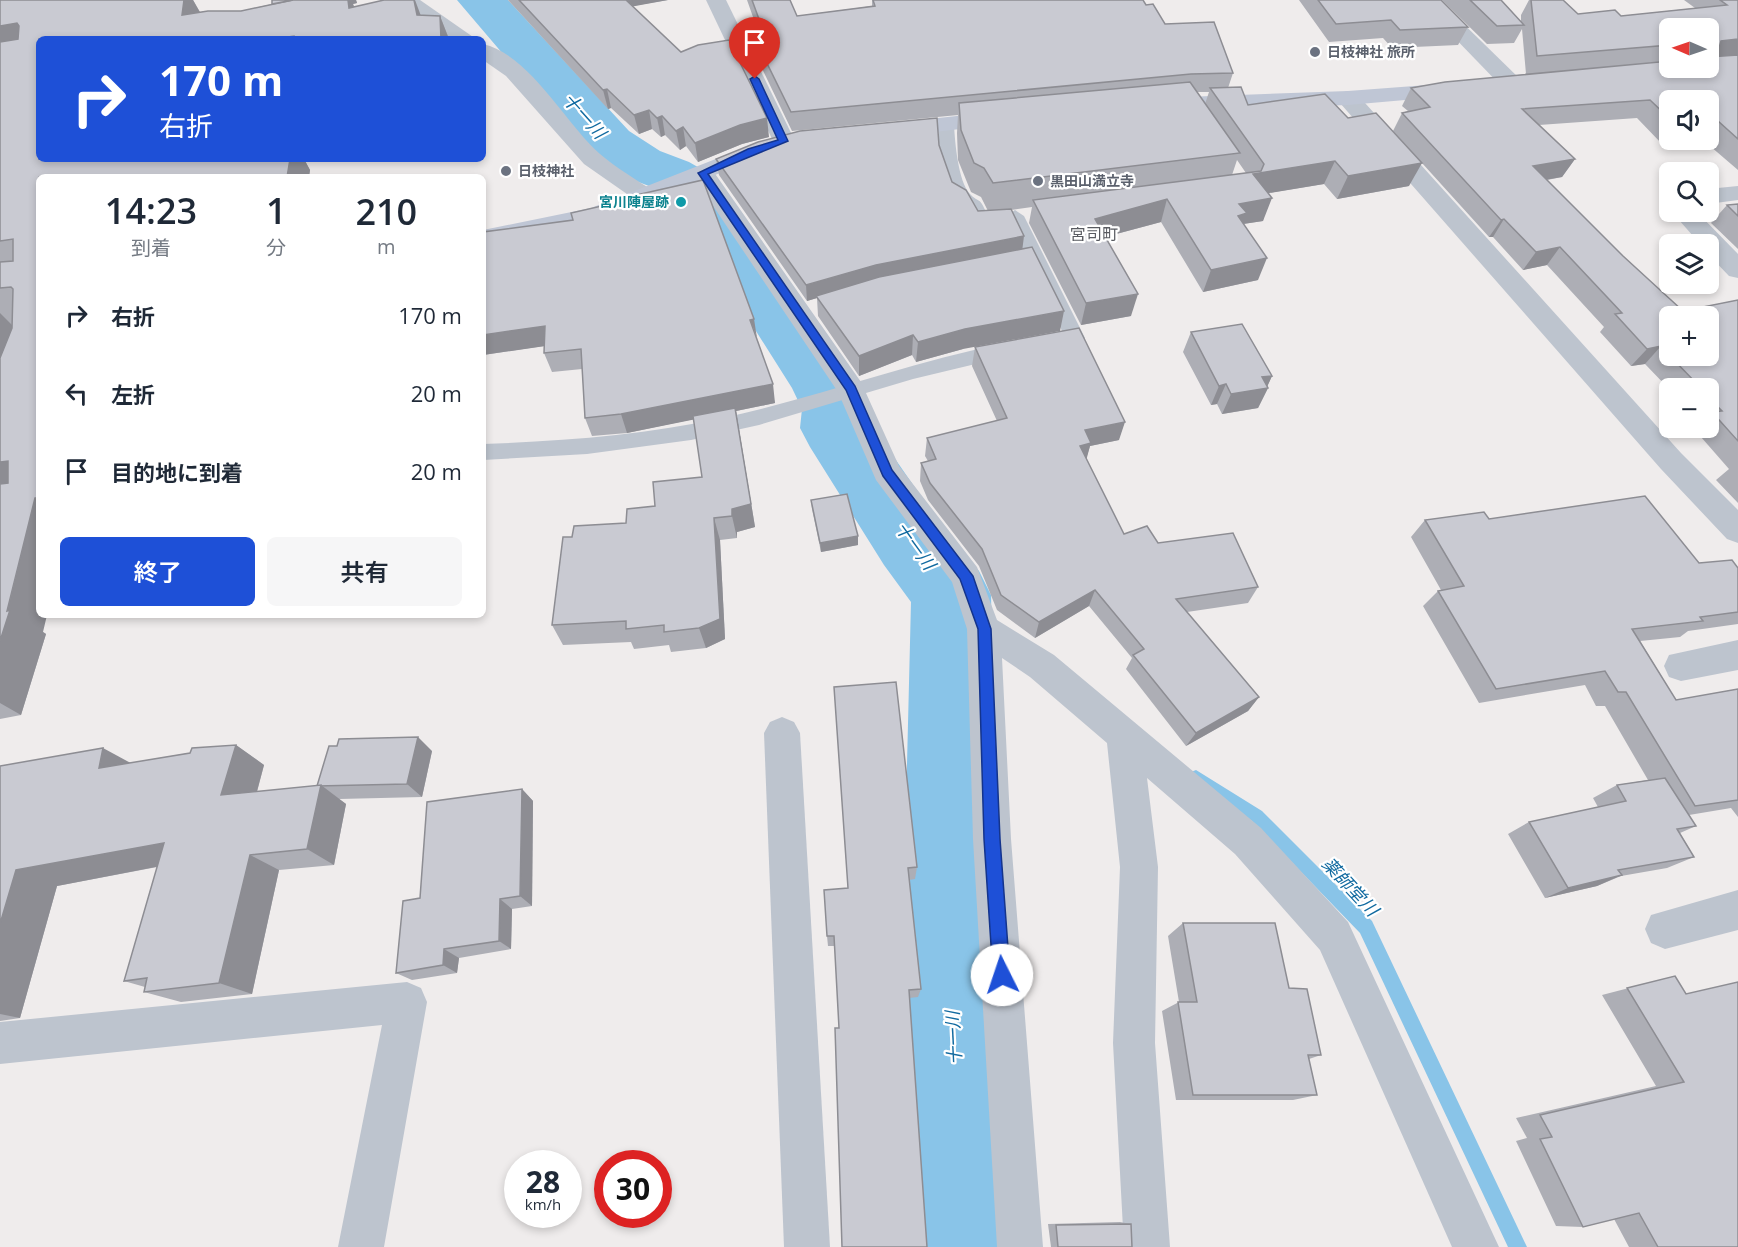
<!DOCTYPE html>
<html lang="ja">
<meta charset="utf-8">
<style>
body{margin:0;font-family:"Open Sans","Noto Sans JP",sans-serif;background:#f6f6f7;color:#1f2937;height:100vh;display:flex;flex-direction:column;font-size:22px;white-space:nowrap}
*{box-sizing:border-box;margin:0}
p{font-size:20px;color:#747a83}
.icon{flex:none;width:33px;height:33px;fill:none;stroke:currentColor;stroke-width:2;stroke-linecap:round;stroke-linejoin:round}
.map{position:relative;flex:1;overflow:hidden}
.panel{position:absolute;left:36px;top:174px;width:450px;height:444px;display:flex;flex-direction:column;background:#fff;border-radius:9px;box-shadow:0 3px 9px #0003}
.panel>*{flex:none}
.top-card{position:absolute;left:36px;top:36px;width:450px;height:126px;border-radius:9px;box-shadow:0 3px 9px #0003;background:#1e50d7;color:#fff;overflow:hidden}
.needle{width:39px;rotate:272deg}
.controls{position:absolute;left:1659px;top:18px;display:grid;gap:12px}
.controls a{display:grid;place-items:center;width:60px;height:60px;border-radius:9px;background:#fff;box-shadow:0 3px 9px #0003;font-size:30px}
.speed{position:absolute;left:504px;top:1150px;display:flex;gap:12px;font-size:30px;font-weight:700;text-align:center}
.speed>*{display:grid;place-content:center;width:78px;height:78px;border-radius:50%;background:#fff;box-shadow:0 3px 9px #0003;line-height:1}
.speed small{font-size:15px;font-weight:400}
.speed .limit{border:9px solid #d22;background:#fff;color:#111}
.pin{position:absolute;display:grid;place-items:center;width:51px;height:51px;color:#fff;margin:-62px -26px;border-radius:50% 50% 50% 0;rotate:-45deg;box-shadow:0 0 6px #0007}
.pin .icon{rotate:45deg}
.me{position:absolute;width:66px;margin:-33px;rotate:356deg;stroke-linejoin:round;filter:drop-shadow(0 0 4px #0008)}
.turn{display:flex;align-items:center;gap:21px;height:126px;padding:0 24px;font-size:27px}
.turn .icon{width:78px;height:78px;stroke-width:2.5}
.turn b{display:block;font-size:42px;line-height:51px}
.eta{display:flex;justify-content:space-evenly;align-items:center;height:102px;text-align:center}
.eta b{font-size:36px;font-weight:600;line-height:42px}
.button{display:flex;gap:12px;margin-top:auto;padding:12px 24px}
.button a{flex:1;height:69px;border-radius:9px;background:#1e50d7;color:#fff;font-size:24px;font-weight:600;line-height:69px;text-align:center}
.button a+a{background:#f6f6f7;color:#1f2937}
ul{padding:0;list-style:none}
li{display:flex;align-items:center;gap:18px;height:78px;padding:0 24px}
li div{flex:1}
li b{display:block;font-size:22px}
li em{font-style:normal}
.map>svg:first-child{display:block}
</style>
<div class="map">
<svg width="1738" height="1247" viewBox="0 0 1738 1247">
<rect width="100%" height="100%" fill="#efecec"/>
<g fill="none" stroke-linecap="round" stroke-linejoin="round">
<polygon fill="#89c4e8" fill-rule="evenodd" points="1196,770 1262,811 1372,921 1527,1247 1508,1247 1360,933 1252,821 1191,782 1189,777 1191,772"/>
<polygon fill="#89c4e8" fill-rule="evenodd" points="457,0 508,0 629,131 660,151 689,162 717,178 846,362 872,409 871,424 938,521 979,571 991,595 1000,967 1020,1247 906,1247 902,967 911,602 884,565 810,447 800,428 802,409 792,388 675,203 649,186 620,175 589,155"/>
<g fill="#bdc4ce" fill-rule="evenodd">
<path d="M946 120 954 125C955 142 958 181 970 194 977 202 980 197 985 210L982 214H970L965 205 953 197 940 160 938 125Z"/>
<polygon points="1015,210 1024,216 1085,338 1082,343 1052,349 1045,347 1042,342 1045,337 1063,333 1006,216"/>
<path d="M1006 343 1013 345 1016 350 1013 355 913 379 759 425 691 440 587 454 483 460V444C564 441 644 435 723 418 819 397 910 362 1006 343Z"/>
</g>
<g fill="#bdc4ce" fill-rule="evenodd">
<polygon points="397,0 420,0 476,39 452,39"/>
<polygon points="706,0 726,0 795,141 792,146 776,146 773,141"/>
<polygon points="1418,0 1439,0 1522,81 1525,86 1522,91 1506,91"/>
<path d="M483 44C530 55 565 123 600 154 616 168 636 179 653 191L657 196 653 201 645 203 637 201 584 164 506 76 483 60Z"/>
<polygon points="1348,91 1356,93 1681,453 1738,510 1738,543 1727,539 1661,469 1340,103 1337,98 1340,93"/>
<polygon points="703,166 711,168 861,382 899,466 977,567 997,620 1054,655 1261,828 1348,922 1499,1247 1452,1247 1320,950 1235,854 1147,778 1158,867 1155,1043 1170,1247 1124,1247 1113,1043 1120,867 1107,743 1030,677 1002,658 1011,839 1043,1247 997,1247 973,839 967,629 952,582 876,480 838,392 691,173 695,168"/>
<polygon points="1738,186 1738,200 1708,204 1708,189"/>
<polygon points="1672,212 1697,212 1738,254 1738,278 1729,276 1708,254 1708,244 1700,244"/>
<polygon points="1738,640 1738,670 1681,681 1669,677 1664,666 1669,655"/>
<polygon points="782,717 794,722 800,733 830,1247 784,1247 764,733 770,722"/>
<polygon points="1738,890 1738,930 1665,949 1651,943 1645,929 1651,915"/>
<polygon points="407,982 421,988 427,1002 384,1247 338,1247 382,1025 0,1064 0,1022"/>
</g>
<g fill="#bfc6d5" fill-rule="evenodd">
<polygon points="1454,83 1462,85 1465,90 1462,95 1348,105 1158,112 1150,110 1147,105 1150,100 1158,98 1348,91"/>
<polygon points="1002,111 1010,113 1013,118 1010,123 893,137 885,135 882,130 885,125 893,123"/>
<polygon points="759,142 767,144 771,149 767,154 606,219 483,246 483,230 591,208"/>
</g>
</g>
<g fill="#adaeb5" fill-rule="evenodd">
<polygon points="0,0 193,0 200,12 241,11 272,4 272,0 356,0 357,3 353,4 354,7 421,15 440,16 449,39 39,39 39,159 304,159 310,170 309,177 39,177 39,615 43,632 46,634 21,715 0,719"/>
<polygon points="508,0 668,0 632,6 769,137 742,144 698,162 686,146 680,150 665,135 661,137 652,129 639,134 611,108 608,109"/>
<path d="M747 0H790L797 16 872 6V0H1143L1146 5 1165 24 1233 73 1228 88 1248 105 1409 186 1337 199 1324 184 1268 193 1263 221 1243 224 1258 280 1203 292 1161 222 1105 237 1131 316 1081 325 1029 223 1032 207 1011 210 963 349 916 362 912 355 859 376 818 316 817 298 807 301 719 175 716 159 939 145 952 182 978 211H988L981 197 971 192 958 160 957 133 958 115 792 131 755 54 753 35 759 34ZM1197 92H1209L1205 104ZM1237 160 1246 173 1232 175Z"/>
<polygon points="1299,0 1441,0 1468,27 1458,45 1392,48 1383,38 1329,42"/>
<path d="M1442 0H1501L1521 22V15L1529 0H1563L1578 14 1621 16 1695 8 1684 0H1738V170L1703 140H1708V100H1670V140H1702L1662 144 1637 118 1539 125 1575 159 1562 177 1547 180 1623 256 1683 311 1738 300V503L1716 480 1729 469 1694 429 1695 428H1708V388H1670V390L1645 364 1631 366 1600 332 1604 327 1547 265 1523 270 1493 237H1489L1393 131 1402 113 1408 111 1402 106 1411 88 1526 74 1522 29 1514 43 1487 44ZM1670 28H1708V68H1670Z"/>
<polygon points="1738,204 1738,249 1711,223 1727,205"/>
<polygon points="483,232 756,338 775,403 736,411 755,527 737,532 737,538 720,540 725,639 706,648 671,652 669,645 634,649 631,642 563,645 552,625 572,537 626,523 702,477 694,419 627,433 592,436 585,418 582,369 552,372 544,353 544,346 483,355"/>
<polygon points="1191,332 1272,376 1267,387 1268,388 1258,408 1222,414 1217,404 1211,405 1183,352"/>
<polygon points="975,347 1119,440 1090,446 1086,459 1124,534 1158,543 1258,587 1248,603 1187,612 1259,697 1248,711 1186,746 1126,669 1132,658 1089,606 1035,638 997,610 979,566 928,500 920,481 921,463 928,461 925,456 927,438 997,421 972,366"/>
<polygon points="811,500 858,536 858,545 821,552 812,509"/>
<polygon points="1489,519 1699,563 1738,568 1738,624 1688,631 1680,637 1640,641 1676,700 1738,689 1738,817 1731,808 1689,815 1696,826 1680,833 1694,857 1667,868 1621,876 1597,886 1545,898 1508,834 1529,822 1598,807 1593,798 1617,785 1648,780 1605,706 1596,706 1585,685 1479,703 1423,606 1438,591 1441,590 1411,537 1425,520"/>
<polygon points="834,687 917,867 915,879 909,880 921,989 918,997 909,998 839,1028 835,946 828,946 827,936 848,888"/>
<polygon points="236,745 264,765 257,792 317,786 432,751 422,797 339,799 346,804 334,865 279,870 252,994 181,1002 144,992 145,987 124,981 157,867 57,886 20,1018 0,1021 0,766 130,763"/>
<polygon points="522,789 533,801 532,906 512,909 511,949 459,958 457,973 412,980 396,973"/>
<polygon points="1183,923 1289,988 1321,1055 1309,1059 1317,1095 1293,1100 1176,1100 1162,1011 1179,1002 1168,936"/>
<polygon points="1675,976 1738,1247 1629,1247 1614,1219 1583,1227 1556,1226 1516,1141 1527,1138 1516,1118 1656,1086 1602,995"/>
<polygon points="1120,1222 1131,1224 1132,1247 1051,1247 1048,1224"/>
</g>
<g fill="#8d8d93">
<polygon points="183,0 193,0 202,16 182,15"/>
<polygon points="316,0 356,0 357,3 353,4 359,19"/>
<polygon points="414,0 415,0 424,24 417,15"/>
<polygon points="617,0 668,0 619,9"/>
<polygon points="440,16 449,39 441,39"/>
<polygon points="17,23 39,54 0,61 0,26"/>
<polygon points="294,36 296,39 274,39"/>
<polygon points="1738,39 1738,55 1711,58 1719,48 1721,41"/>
<polygon points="607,89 611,108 608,109 603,90"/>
<polygon points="649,110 652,129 639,134 634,115"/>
<polygon points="662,116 665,135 661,137 657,118"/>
<polygon points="767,118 769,137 742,144 698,162 695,143 740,125"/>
<polygon points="683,127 686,146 680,150 676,131"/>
<polygon points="290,159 304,159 310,170 309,177 287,177"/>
<polygon points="1575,159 1562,177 1521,184 1533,166"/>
<polygon points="1335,161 1324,184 1245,197 1253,174"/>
<polygon points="1422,163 1409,186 1337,199 1348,176"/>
<polygon points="1272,198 1263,221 1243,224 1229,238 1239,204"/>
<polygon points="1167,199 1161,222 1090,241 1095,219"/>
<polygon points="1504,219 1493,237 1489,237 1501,220"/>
<polygon points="1024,236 1022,252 816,296 817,298 807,301 806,285 876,265"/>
<polygon points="1560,247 1547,265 1523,270 1536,252"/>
<polygon points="1267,258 1258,280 1203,292 1211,270"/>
<polygon points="1138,294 1131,316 1081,325 1086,303"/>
<polygon points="1064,311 1060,331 963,349 916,362 918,342 965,329"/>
<polygon points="0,313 24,337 0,399"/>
<polygon points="754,319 757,338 750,320"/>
<polygon points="545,326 552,345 483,355 483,335"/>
<polygon points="913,335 912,355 859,376 859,356"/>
<polygon points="1661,346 1645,364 1631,366 1647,349"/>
<polygon points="1272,376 1266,389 1268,388 1258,408 1222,414 1231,394 1262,377"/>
<polygon points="773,384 775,403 736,411 755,527 737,532 737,538 732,516 732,509 736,411 627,433 621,414"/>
<polygon points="1226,384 1217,404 1211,405 1219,386"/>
<polygon points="1125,422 1119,440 1090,446 1086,461 1075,464 1085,430"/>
<polygon points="8,461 39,487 0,495 0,462"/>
<polygon points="35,498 39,502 39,615 47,615 43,632 46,634 21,715 0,703 0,641"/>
<polygon points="714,518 720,540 725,639 706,648 699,628"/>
<polygon points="858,536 858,545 821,552 820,543"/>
<polygon points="1095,590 1089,606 1035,638 1039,622"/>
<polygon points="1259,697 1248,711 1186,746 1196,733"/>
<polygon points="418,737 432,751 422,797 407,784"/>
<polygon points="236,745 264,765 251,813 221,795"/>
<polygon points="103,748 138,767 99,768"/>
<polygon points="321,785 346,804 334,865 307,849"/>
<polygon points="522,789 533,801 532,906 520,896"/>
<polygon points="164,843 197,859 57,886 20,1018 0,1014 0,924 16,870"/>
<polygon points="250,855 279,870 252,994 219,983"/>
<polygon points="1622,875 1597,886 1545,898 1568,888"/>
<polygon points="500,899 512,909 511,949 499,941"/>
<polygon points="444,949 459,958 457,973 443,965"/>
</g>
<g fill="#c9cad2" stroke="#8d8d93" stroke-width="1.5">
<polygon points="0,0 184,0 182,15 208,11 241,11 293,0 348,0 349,8 384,0 414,0 417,15 440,16 441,39 294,39 294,36 274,39 39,39 39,159 290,159 287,177 39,177 39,498 35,498 7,611 10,610 0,641 0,484 8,483 8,461 0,462 0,358 12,328 13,289 11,287 0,288 0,262 13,261 13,239 0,241 0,42 18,39 19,26 17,23 0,26"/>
<polygon points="272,0 293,0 272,4"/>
<polygon points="519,0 626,0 681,52 698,45 729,40 767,118 740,125 695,143 683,127 676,131 662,116 657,118 649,110 634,115 607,89 603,90"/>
<polygon points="752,0 790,0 797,16 875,6 873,0 1143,0 1146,5 1153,4 1165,24 1214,22 1233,73 1191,74 791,112 753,35 764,33"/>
<polygon points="1318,0 1441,0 1468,27 1400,30 1391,20 1336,24"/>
<polygon points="1470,0 1501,0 1524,25 1497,26"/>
<polygon points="1531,0 1563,0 1578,14 1615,10 1621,16 1727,5 1720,0 1738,0 1738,39 1721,41 1719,48 1708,48 1708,28 1670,28 1670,45 1537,56"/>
<polygon points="1738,55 1738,139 1718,121 1708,122 1708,100 1670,100 1670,119 1650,100 1522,109 1575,159 1533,166 1623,256 1683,311 1738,300 1738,441 1712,412 1722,411 1708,397 1708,388 1701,388 1670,356 1708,356 1708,316 1670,316 1670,355 1661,346 1647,349 1615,314 1622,313 1560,247 1536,252 1504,219 1501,220 1402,113 1430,107 1411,88 1445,82 1670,61 1670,68 1708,68 1708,57"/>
<polygon points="1190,82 1240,153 993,183 984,168 974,163 961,130 959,103"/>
<polygon points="1241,87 1248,105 1325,94 1348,118 1376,113 1422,163 1348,176 1335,161 1253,174 1272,198 1239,204 1247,213 1238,216 1267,258 1211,270 1167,199 1095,219 1138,294 1086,303 1033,200 1261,171 1264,164 1210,88"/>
<polygon points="937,118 939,145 952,182 966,190 978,211 1011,209 1024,236 876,265 806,285 716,159 758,142 800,131"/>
<polygon points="703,180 754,319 750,320 773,384 621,414 585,418 581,349 544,353 545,326 483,335 483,232 573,220 571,213 615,203 614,200"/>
<polygon points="1738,204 1738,216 1727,205"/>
<polygon points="1032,247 1064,311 965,329 918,342 913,335 859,356 816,296 879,277"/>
<polygon points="1242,324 1272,376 1262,377 1268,388 1231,394 1226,384 1219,386 1191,332"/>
<polygon points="1079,328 1125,422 1085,430 1091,443 1080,446 1124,534 1147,526 1158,543 1233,533 1258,587 1176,599 1259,697 1196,733 1133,655 1144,649 1095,590 1039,622 1001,595 982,549 930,483 921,463 936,459 927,438 1007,418 975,347"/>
<polygon points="735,408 751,504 732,509 732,516 714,518 720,619 699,628 664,632 664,625 626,629 626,621 552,625 563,537 572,537 574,526 626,523 627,509 655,506 653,482 702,477 693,416"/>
<polygon points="847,494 858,536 820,543 811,500"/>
<polygon points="1645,496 1699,563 1732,560 1738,568 1738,612 1700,617 1703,621 1632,629 1676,700 1738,689 1738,800 1695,806 1626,692 1618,692 1605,671 1496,689 1438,591 1464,586 1425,520 1484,512 1489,519"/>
<polygon points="896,682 917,867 908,868 921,989 909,990 927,1247 842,1247 835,1028 839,1028 834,936 827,936 824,890 848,888 834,687"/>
<polygon points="418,737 407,784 317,786 329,746 337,746 339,739"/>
<polygon points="236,745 221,795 321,785 307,849 250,855 219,983 144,992 147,978 124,981 164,843 16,870 0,924 0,766 103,748 99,768 190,753 192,748"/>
<polygon points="1665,778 1696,826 1677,829 1694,857 1618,870 1622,875 1568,888 1529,822 1626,801 1617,785"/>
<polygon points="522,789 520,896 500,899 499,941 444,949 443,965 396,973 403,901 420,898 427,802"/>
<polygon points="1183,923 1275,923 1289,988 1307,989 1321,1055 1308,1055 1317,1095 1193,1095 1178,1002 1197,1002"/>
<polygon points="1675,976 1686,994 1738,982 1738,1247 1658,1247 1639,1213 1583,1227 1540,1139 1552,1137 1540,1115 1684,1082 1627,988"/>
<polygon points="1131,1224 1132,1247 1058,1247 1056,1225"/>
</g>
<polygon fill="#1e50d7" stroke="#14348c" stroke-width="1.5" points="755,76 759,79 788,141 708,174 855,386 892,470 973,576 991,629 1000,839 1010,975 1007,981 1002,984 996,981 993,975 984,839 978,629 960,579 883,476 846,390 698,173 748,149 778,140 750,79"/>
<g fill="#6b7280" stroke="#fff" stroke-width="2">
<circle cx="1315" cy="52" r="6"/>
<circle cx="506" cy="171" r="6"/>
<circle cx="1038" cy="181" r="6"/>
</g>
<circle fill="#0f9aa8" stroke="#fff" stroke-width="2" cx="681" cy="202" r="6"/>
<g text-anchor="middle" stroke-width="4.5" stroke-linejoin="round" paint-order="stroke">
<g font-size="14" font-weight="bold" fill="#5b616d" stroke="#fff" text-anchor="start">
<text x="1327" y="57">日枝神社 旅所</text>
<text x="518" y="176">日枝神社</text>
<text x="1050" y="186">黒田山満立寺</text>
</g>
<g font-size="14" font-weight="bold" fill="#0d838f" stroke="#fff" text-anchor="end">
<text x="669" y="207">宮川陣屋跡</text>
</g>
<g font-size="16" fill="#595b61" stroke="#fff">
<text x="1094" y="240">宮司町</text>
</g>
<g font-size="18" font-style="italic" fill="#116aa0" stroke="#fff">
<text transform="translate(584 116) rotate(48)" y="6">十一川</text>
<text transform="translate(915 546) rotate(54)" y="6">十一川</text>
<text transform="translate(1350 887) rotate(47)" y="6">薬師堂川</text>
<text transform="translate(954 1038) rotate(-93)" y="6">十一川</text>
</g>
</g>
</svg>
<div class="controls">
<a><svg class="needle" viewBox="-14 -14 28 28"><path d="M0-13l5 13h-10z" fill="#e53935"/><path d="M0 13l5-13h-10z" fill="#747a83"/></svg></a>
<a><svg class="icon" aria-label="sound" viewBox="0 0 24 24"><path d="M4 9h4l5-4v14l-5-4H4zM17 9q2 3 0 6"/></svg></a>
<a><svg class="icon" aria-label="search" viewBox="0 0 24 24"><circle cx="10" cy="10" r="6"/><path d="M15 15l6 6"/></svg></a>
<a><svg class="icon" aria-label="layers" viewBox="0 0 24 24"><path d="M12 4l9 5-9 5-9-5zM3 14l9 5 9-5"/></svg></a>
<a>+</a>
<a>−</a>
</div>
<div class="speed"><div>28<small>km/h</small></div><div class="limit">30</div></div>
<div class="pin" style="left:755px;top:79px;background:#d93025"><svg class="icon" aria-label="arrive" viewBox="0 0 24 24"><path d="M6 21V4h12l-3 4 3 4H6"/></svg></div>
<svg class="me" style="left:1002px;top:975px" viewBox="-20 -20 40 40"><circle r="19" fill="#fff"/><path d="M0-13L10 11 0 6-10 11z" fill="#1e50d7"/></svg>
<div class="top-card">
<div class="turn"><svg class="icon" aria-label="right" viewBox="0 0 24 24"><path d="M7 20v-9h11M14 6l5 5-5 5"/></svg><div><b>170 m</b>右折</div></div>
</div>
<section class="panel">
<div class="eta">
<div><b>14:23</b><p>到着</p></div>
<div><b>1</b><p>分</p></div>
<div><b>210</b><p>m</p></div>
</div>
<ul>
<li><svg class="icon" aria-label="right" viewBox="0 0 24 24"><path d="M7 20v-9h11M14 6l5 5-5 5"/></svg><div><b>右折</b></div><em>170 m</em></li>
<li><svg class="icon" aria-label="left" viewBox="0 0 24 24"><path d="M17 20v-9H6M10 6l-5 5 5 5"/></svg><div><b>左折</b></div><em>20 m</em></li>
<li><svg class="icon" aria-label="arrive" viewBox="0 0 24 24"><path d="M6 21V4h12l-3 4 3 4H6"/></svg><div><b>目的地に到着</b></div><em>20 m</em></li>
</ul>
<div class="button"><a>終了</a><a>共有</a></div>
</section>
</div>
